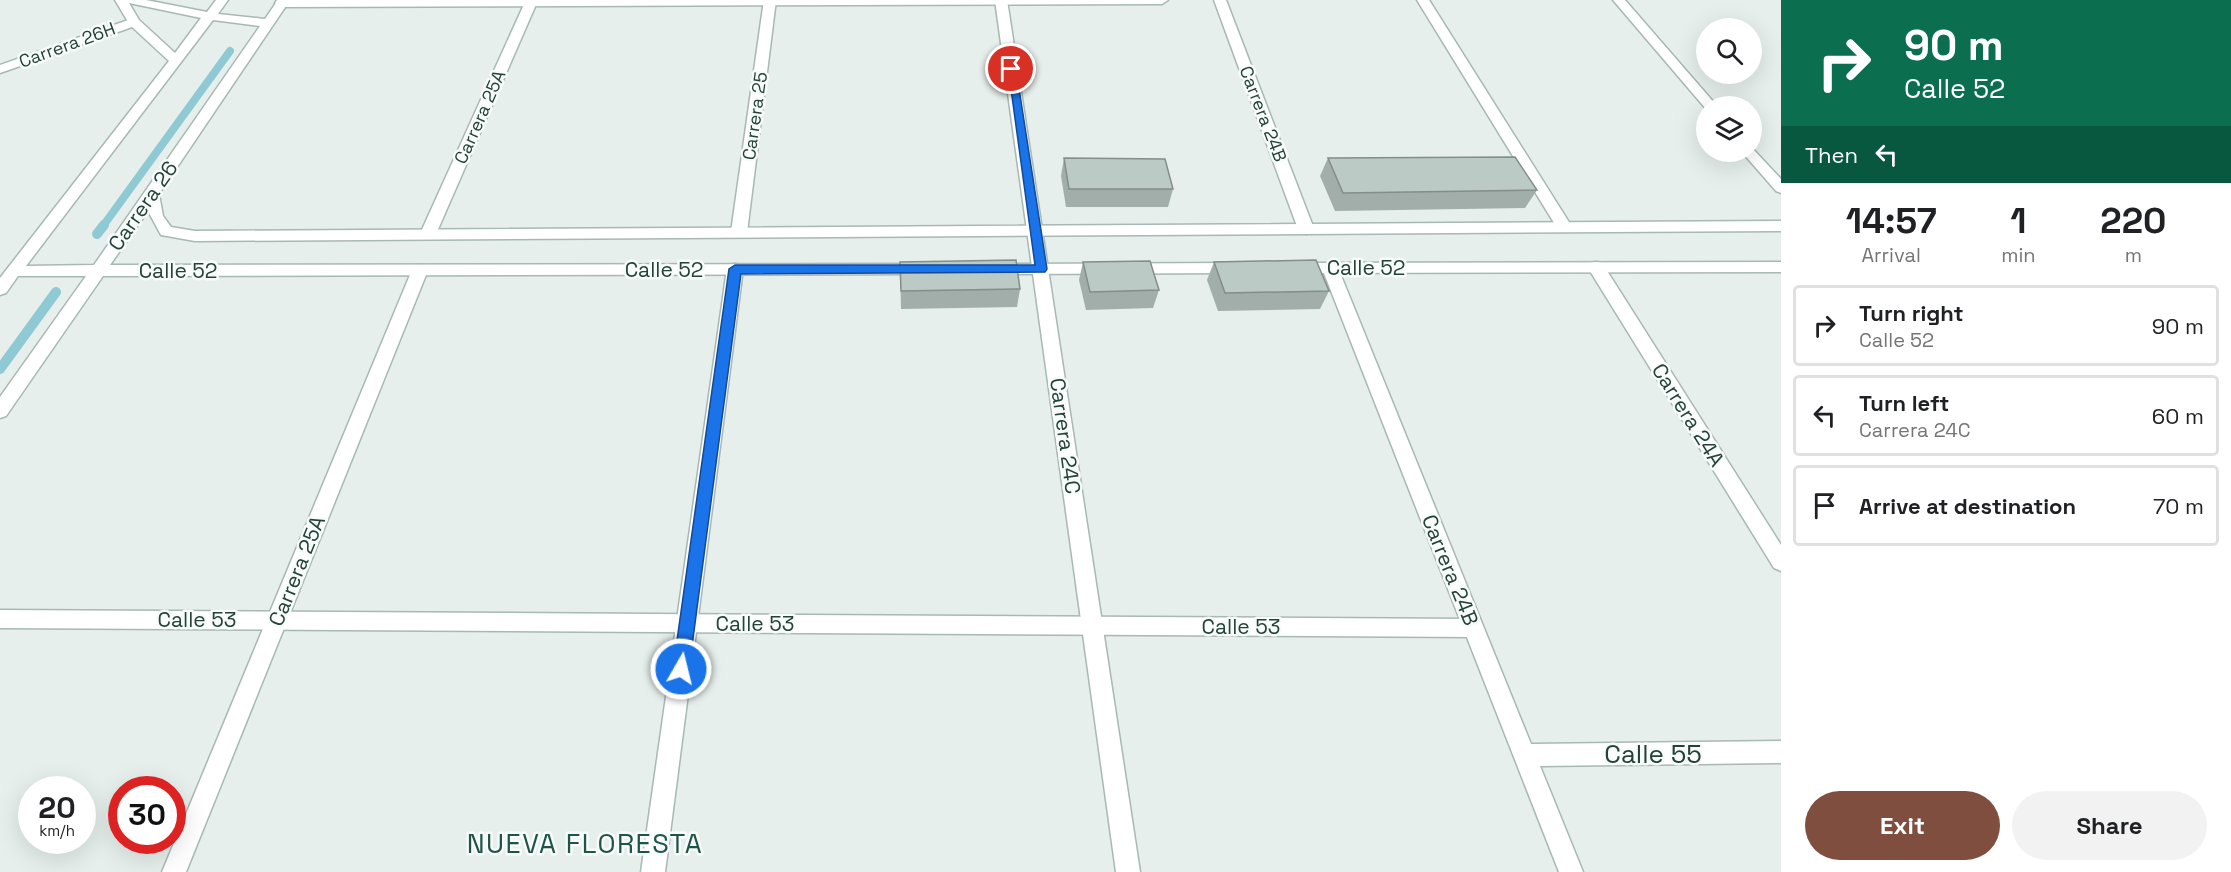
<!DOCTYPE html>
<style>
body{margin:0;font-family:"Space Grotesk",sans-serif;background:#f2f2f2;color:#202124;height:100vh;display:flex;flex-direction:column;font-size:22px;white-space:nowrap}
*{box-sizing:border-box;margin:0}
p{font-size:20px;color:#757577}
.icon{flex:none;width:33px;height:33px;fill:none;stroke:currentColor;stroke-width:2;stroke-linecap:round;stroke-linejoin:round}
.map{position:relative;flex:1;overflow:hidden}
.details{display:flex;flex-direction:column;background:#fff;width:450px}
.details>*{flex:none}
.banner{background:#0b6e4f;color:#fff;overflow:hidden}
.controls{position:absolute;left:1696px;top:18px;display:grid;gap:12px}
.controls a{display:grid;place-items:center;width:66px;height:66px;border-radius:50%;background:#fff;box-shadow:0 6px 24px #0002;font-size:30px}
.speed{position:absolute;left:18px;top:776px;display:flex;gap:12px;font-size:30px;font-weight:700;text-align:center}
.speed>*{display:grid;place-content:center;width:78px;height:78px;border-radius:50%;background:#fff;box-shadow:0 6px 24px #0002;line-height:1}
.speed small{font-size:15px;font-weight:400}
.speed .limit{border:9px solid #d22;background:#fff;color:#111}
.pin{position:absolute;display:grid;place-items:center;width:51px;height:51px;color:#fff;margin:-26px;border:3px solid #fff;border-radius:50%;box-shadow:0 2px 6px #0007}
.me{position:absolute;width:66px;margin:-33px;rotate:8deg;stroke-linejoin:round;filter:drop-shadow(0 0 4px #0008)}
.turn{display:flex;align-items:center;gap:21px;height:126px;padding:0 24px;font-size:27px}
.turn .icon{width:78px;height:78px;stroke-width:2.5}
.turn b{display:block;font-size:42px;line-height:51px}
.then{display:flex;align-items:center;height:57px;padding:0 24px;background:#0003;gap:12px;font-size:22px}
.eta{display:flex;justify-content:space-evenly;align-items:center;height:102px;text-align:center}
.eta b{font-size:36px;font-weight:700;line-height:42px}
.button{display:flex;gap:12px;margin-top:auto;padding:12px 24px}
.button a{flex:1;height:69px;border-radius:36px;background:#7f4e3f;color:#fff;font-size:24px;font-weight:700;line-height:69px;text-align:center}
.button a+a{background:#f2f2f2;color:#202124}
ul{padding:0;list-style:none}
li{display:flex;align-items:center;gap:18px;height:81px;margin:0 12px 9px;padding:0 12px;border:3px solid #e0e0e0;border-radius:6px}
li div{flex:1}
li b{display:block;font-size:22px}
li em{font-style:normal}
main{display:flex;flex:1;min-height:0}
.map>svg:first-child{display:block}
</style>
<main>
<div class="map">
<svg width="1781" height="872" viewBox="0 0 1781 872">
<rect width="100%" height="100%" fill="#e6efeb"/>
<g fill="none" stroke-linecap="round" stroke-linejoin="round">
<polyline stroke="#8ec9d4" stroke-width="8" points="103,226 230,51"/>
<g stroke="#8ec9d4" stroke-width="10">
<polyline points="97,234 104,225"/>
<polyline points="0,369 56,292"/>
</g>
<g stroke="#a8b8b2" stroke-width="3">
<g id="service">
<polygon points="277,0 1168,0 1162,4 281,7 275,3"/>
<polygon points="0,610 1473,619 1480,621 1483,628 1480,635 1473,637 0,628"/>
</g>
</g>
<g stroke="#a8b8b2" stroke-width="3">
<g id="minor">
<polygon points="526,0 538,0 436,234 433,238 423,238 420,234"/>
<polygon points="764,0 776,0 747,232 739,237 731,232"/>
<polygon points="995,0 1007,0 1140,872 1116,872"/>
<polygon points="1214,0 1226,0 1314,229 1311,233 1306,234 1298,229"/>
<polygon points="1417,0 1429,0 1572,227 1569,231 1559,231"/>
<polygon points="1613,0 1625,0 1717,106 1707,106 1706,109"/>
<polygon points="134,18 138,19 138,25 0,73 0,65"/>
<polygon points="1752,148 1781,179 1781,193 1776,191 1742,152 1752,152"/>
<polygon points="1596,262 1602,263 1781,545 1781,571 1774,568 1590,271 1588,267 1590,263"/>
<polygon points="1330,263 1336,264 1338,268 1531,744 1781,741 1781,763 1540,766 1583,872 1559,872 1322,268 1324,264"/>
<polygon points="735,264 741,265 743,269 665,872 641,872 727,269 729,265"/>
<polygon points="420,265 426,266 428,270 186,872 162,872 412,270 414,266"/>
</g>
</g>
<g stroke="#a8b8b2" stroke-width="3">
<g id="tertiary">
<path d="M115 0H146L207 12 216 0H228L218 14 265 19 278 0H290L159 194 163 216 171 227 195 231 1781 221V231L195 241 161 235 148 211 110 265 925 264 931 265 933 269 931 273 925 274 103 276 6 416 0 418V397L86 276H18L6 293 0 295V278L169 61 130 25ZM129 3 201 18 175 53 139 20ZM213 20 260 26 94 265 26 266Z"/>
<polygon points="1781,262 1781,272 1294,273 1288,272 1286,268 1288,264 1294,263"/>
<polygon points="1237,263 1243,264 1245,268 1243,272 1237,273 994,274 988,273 986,269 988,265 994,264"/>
</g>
</g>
<use href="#service" fill="#fff" fill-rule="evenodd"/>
<use href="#minor" fill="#fff" fill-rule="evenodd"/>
<use href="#tertiary" fill="#fff" fill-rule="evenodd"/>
</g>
<g fill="#a1aea9">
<polygon points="1064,158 1173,189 1168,207 1066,207 1061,176"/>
<polygon points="1328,158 1537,190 1525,208 1335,211 1320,176"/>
<polygon points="900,262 1020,289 1017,307 901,309"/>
<polygon points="1083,262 1159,290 1153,308 1086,310 1079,280"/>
<polygon points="1214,262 1329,291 1320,309 1218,311 1207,280"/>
</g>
<g fill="#bbcac4" stroke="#838d89" stroke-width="1.5">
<polygon points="1515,157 1537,190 1343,193 1328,158"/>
<polygon points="1064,158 1165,159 1173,189 1069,189"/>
<polygon points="1016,260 1020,289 901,291 900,262"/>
<polygon points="1316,260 1329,291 1225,293 1214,262"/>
<polygon points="1150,261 1159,290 1090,292 1083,262"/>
</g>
<polygon fill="#1a73e8" stroke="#114b97" stroke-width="1.5" points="1008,67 1016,69 1047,269 1045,272 741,274 689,669 687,674 681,676 675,674 673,669 729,269 735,265 1035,265"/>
<g text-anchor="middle" stroke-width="5" stroke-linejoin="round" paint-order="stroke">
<g font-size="18" fill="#24423a" stroke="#f7fbf9">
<text transform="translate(67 45) rotate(-20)" y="6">Carrera 26H</text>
<text transform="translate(1263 114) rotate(69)" y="6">Carrera 24B</text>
<text transform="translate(755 116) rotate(-82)" y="6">Carrera 25</text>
<text transform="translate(480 117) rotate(-66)" y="6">Carrera 25A</text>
</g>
<g font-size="21" fill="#24423a" stroke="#f7fbf9">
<text transform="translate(143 206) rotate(-55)" y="7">Carrera 26</text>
<text x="1366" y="275">Calle 52</text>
<text x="664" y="277">Calle 52</text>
<text x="178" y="278">Calle 52</text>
<text transform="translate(1688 415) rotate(58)" y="7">Carrera 24A</text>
<text transform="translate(1065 436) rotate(82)" y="7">Carrera 24C</text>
<text transform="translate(1450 570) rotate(68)" y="7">Carrera 24B</text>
<text transform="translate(297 571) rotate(-68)" y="7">Carrera 25A</text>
<text x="197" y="627">Calle 53</text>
<text x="755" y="631">Calle 53</text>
<text x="1241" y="634">Calle 53</text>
</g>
<g font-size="26" fill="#24423a" stroke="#f7fbf9">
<text x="1653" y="763">Calle 55</text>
</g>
<g font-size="27" letter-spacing="1.5" fill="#1f5548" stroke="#f7fbf9">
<text x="585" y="853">NUEVA FLORESTA</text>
</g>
</g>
</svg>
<div class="controls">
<a><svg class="icon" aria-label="search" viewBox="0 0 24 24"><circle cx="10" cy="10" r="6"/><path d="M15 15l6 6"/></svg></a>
<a><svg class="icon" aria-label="layers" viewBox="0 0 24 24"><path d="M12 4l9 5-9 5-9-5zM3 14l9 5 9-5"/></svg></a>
</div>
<div class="speed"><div>20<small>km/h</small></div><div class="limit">30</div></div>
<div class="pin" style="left:1011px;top:69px;background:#d93025"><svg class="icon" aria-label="arrive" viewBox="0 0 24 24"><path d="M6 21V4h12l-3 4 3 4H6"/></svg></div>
<svg class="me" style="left:681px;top:669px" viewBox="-20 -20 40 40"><circle r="17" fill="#1a73e8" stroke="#fff" stroke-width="3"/><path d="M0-11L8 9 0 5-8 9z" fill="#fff"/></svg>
</div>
<section class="details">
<div class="banner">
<div class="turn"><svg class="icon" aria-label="right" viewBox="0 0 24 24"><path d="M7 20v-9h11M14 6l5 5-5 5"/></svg><div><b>90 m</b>Calle 52</div></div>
<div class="then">Then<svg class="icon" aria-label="left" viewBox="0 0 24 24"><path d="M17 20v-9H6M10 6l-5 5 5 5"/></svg></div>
</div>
<div class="eta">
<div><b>14:57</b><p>Arrival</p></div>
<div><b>1</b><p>min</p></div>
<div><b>220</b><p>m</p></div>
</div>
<ul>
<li><svg class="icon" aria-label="right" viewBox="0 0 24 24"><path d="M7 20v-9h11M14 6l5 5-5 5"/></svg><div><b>Turn right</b><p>Calle 52</p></div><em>90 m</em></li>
<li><svg class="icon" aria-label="left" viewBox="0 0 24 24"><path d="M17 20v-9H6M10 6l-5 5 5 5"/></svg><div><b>Turn left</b><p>Carrera 24C</p></div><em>60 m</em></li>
<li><svg class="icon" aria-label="arrive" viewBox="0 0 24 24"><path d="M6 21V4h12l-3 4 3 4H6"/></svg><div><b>Arrive at destination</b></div><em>70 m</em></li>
</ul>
<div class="button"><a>Exit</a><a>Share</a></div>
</section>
</main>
